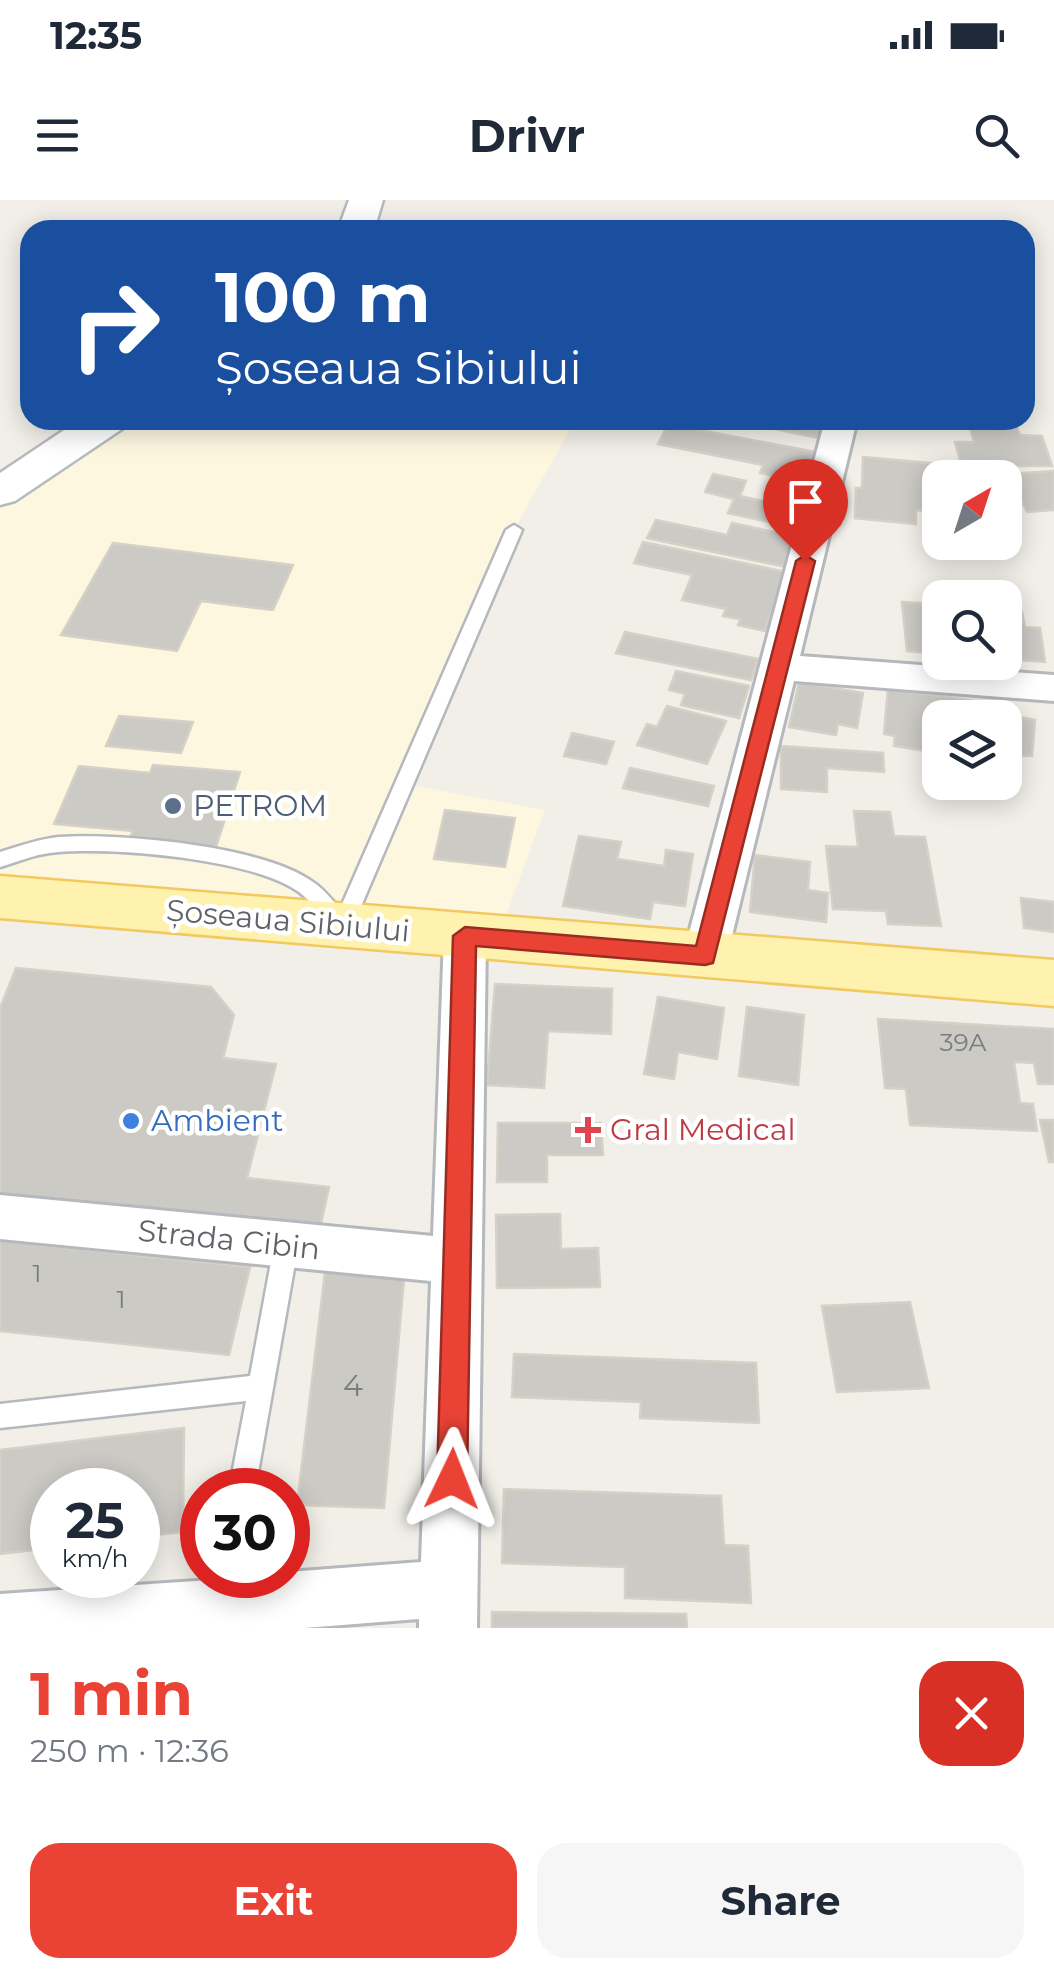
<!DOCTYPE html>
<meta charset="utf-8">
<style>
body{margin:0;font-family:Montserrat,sans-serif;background:#f6f6f7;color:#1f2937;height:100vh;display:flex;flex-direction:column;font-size:38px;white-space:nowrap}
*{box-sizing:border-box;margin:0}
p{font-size:32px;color:#747a83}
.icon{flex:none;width:55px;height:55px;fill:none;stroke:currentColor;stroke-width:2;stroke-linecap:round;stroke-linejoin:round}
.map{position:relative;height:1428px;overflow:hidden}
.details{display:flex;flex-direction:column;background:#fff;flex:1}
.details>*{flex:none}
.top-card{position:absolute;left:20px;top:20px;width:1015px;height:210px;border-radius:30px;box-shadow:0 5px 25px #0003;background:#1a4fa0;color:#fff;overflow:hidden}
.needle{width:65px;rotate:39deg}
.buttons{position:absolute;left:922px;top:260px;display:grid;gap:20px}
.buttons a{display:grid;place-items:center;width:100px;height:100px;border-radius:20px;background:#fff;box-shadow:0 5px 25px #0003;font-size:50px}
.speed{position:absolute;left:30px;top:1268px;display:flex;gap:20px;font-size:50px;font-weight:700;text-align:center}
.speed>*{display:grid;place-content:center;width:130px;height:130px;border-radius:50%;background:#fff;box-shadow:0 5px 25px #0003;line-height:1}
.speed small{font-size:25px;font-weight:400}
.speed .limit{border:15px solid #d22;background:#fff;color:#111}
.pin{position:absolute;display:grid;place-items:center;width:85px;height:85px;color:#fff;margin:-102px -42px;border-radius:50% 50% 50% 0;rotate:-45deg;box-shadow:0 0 10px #0007}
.pin .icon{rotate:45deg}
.me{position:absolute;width:110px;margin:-55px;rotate:2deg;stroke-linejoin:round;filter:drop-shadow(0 0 8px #0008)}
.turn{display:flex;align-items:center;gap:35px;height:210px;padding:0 30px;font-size:45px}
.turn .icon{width:130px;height:130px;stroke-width:2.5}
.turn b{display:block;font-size:70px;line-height:85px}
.round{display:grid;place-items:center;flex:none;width:105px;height:105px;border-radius:30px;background:#f6f6f7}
.overview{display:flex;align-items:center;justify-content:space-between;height:170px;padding:0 30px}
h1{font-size:60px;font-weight:700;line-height:75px;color:#ea4335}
.button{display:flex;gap:20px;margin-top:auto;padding:20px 30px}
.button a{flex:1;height:115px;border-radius:30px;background:#ea4335;color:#fff;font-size:40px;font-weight:700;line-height:115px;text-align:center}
.button a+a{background:#f6f6f7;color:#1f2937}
.status{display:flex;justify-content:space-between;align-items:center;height:70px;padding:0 50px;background:#fff;direction:ltr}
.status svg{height:28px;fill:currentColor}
header{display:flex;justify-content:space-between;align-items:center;height:130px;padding:0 30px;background:#fff;font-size:45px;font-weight:700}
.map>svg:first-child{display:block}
</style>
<div class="status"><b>12:35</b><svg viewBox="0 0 49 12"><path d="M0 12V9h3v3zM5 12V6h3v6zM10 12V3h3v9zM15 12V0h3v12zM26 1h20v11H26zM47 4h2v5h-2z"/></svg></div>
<header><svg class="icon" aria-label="menu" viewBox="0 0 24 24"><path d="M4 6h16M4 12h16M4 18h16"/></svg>Drivr<svg class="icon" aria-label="search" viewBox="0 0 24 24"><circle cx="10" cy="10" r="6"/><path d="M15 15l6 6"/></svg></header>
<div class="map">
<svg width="1054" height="1428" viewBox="0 0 1054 1428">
<rect width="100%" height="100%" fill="#f1efe8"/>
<polygon fill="#fef7e0" points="107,220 575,220 514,330 405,584 545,610 497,739 0,697 0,292"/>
<g fill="#cccac5" stroke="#d6d1c6" stroke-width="2.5">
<polygon points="733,220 807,220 829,225 823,239"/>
<polygon points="668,224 821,253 810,283 760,273 763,265 658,244"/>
<polygon points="970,228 1017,228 1020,235 1042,236 1052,266 994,266 998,278 965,278 955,242 974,242"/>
<polygon points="863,257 940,264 940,313 916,310 916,324 855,318 856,288 862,288"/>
<polygon points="1054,271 1054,310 1027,312 1009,274"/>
<polygon points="713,274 746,281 740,296 803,310 796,328 728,313 734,299 705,292"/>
<polygon points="656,320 727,335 732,323 797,337 786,367 647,338"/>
<polygon points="1005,322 1012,323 1013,353 968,348 968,342 1005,342"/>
<polygon points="643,342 786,372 765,431 738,425 740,419 723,416 726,409 682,400 692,375 634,363"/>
<polygon points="113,343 293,365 273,410 201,401 177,451 61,435"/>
<polygon points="902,402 937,404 940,454 907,451"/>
<polygon points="1005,411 1022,412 1025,427 1040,428 1045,462 1005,459"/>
<polygon points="625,432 758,459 751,480 616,453"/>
<polygon points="676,471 749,486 739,518 681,505 685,494 669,490"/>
<polygon points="799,482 863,493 857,528 838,524 836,535 789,527"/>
<polygon points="888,489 975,501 974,518 940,518 940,553 894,546 895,536 884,534"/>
<polygon points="992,502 1015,506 1014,516 1035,520 1032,556 1005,555 1005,518 990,518"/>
<polygon points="667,506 726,521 707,564 637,545 647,524 657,527"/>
<polygon points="119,516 193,522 181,553 106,546"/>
<polygon points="572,533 614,542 606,564 564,556"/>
<polygon points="781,546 883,553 884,572 827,568 827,592 781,589"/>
<polygon points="153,565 240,572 216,647 129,639 133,631 54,624 79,566 150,573"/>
<polygon points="630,568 714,586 708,606 623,588"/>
<polygon points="445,610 515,618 505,667 434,659"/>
<polygon points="854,611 890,612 894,636 925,637 941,726 888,724 886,711 833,709 826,646 858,647"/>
<polygon points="579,636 621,642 617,659 664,666 666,650 693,654 685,706 653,702 650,719 563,706"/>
<polygon points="755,655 810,662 808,690 828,693 826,722 750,712"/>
<polygon points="1021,698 1054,702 1054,732 1024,728"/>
<polygon points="16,768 211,787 234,815 223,858 276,864 247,978 329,987 319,1033 0,998 0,808"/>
<polygon points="495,784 612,789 611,834 548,831 544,888 487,885"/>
<polygon points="658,797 724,808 717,859 678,852 674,879 644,874"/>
<polygon points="747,807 804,815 798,885 739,876"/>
<polygon points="878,819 1054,829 1054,884 1038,884 1034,863 1014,862 1020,903 1033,904 1037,931 910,925 906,889 885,888"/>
<polygon points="1040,920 1054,920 1054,962 1049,962"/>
<polygon points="498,923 601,923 603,955 547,955 547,982 497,982"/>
<polygon points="560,1014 561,1049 598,1048 600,1087 497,1088 496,1015"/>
<polygon points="0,1041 250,1067 229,1155 0,1131"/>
<polygon points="326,1064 405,1067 384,1308 297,1305"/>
<polygon points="910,1102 929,1188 837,1192 822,1106"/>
<polygon points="514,1154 756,1163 759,1223 640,1218 641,1202 512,1197"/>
<polygon points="184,1228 183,1332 138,1337 138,1290 52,1290 52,1348 0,1354 0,1250"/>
<polygon points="504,1289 721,1296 724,1345 748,1346 751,1403 625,1398 625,1367 502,1363"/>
<polygon points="492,1412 686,1414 687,1428 492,1428"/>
</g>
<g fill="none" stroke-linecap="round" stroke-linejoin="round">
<g stroke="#b5b8bc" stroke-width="5">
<g id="lane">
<path d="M514 325 522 330 350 732H336C324 719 313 703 299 692 253 659 116 647 59 652 38 653 20 661 0 667V652C19 646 39 639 59 637 121 633 264 646 313 682 324 689 332 700 340 709L506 330Z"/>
<polygon points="286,1035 294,1038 298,1046 255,1290 229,1290 246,1201 0,1228 0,1204 250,1176 274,1046 278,1038"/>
</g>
</g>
<g stroke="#b5b8bc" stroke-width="6">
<g id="street">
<polygon points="825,220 857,220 800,456 1054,475 1054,501 794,481 727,756 720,768 705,773 690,768 683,756"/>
<polygon points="465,719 480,724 486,736 477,1428 419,1428 419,1419 304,1428 0,1428 0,1394 288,1375 288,1372 421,1362 431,1081 0,1039 0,995 433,1036 444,736 450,724"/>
</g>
</g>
<g stroke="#b6babf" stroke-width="5">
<g id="secondary">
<polygon points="349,0 383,0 374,30 338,30"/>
<polygon points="79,220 128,220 122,229 15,301 0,305 0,273"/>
</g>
</g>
<g stroke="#f2c960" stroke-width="5">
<polygon id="primary" points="0,676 1054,760 1054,806 0,718"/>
</g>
<use href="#lane" fill="#fff" fill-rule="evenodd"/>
<use href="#street" fill="#fff" fill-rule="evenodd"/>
<use href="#secondary" fill="#fff" fill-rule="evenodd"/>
<use href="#primary" fill="#fff2af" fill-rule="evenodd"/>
</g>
<polygon fill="#ea4335" stroke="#982c22" stroke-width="2.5" points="805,355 815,361 713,763 705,765 476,746 467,1279 462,1289 452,1293 442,1289 437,1279 453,736 465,727 696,746 796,361"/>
<circle fill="#5c6f8a" stroke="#fff" stroke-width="4" cx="173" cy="606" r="10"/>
<circle fill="#3f7fe0" stroke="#fff" stroke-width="4" cx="131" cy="921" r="10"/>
<path fill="#e0444e" stroke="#fff" stroke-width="4" d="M583 915h10v10h10v10h-10v10h-10v-10h-10v-10h10z"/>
<g text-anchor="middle" stroke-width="9" stroke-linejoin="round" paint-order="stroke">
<g font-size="25" fill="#7a7d7f">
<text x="963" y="851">39A</text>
<text x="37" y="1082">1</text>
<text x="121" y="1108">1</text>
</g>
<g font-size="30" fill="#4e5e75" stroke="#fff" text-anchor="start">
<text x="193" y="616">PETROM</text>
</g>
<g font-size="30" fill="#5f6368" stroke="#fff">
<text transform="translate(288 721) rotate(5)" y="10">Șoseaua Sibiului</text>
<text transform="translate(229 1040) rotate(6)" y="10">Strada Cibin</text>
</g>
<g font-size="30" fill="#366cbe" stroke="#fff" text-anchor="start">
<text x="151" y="931">Ambient</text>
</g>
<g font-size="30" fill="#be3a42" stroke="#fff" text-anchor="start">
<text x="610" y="940">Gral Medical</text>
</g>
<g font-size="30" fill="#7a7d7f">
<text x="353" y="1196">4</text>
</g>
</g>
</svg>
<div class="buttons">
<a><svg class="needle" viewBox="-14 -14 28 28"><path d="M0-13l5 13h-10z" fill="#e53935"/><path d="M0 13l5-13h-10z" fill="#747a83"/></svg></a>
<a><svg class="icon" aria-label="search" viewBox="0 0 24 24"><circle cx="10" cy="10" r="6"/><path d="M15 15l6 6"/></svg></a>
<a><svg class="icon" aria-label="layers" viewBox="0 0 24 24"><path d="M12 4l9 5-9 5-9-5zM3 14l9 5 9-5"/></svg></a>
</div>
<div class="speed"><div>25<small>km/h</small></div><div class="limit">30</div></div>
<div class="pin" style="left:805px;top:361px;background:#d93025"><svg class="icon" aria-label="arrive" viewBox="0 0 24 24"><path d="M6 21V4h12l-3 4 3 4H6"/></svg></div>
<svg class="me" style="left:452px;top:1279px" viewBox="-20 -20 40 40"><path d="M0-17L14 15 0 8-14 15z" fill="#ea4335" stroke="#fff" stroke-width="4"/></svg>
<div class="top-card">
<div class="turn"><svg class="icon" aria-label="right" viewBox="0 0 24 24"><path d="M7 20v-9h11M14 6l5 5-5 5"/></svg><div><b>100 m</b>Șoseaua Sibiului</div></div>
</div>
</div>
<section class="details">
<div class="overview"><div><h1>1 min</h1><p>250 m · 12:36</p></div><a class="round" style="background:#d93025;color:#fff"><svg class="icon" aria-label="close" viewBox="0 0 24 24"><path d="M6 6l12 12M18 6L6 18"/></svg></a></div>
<div class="button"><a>Exit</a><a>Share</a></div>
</section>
